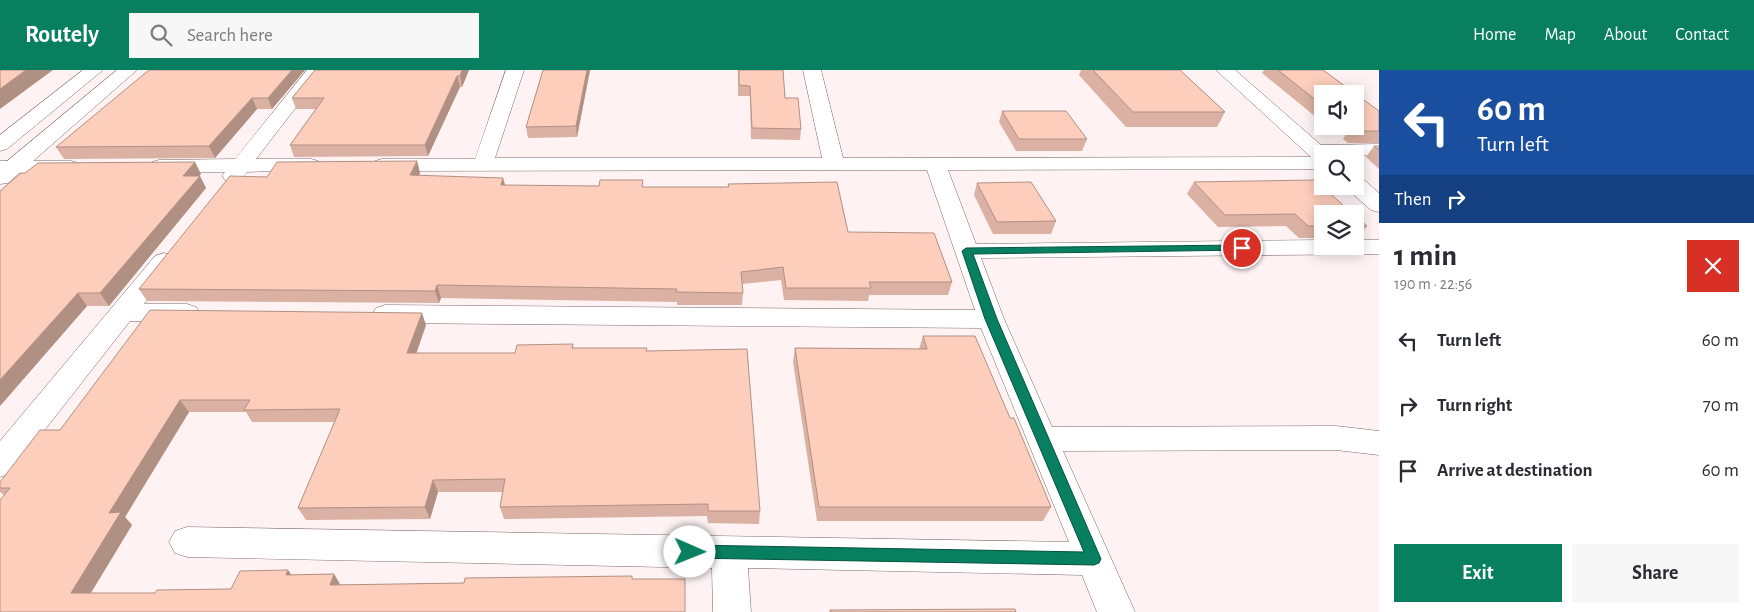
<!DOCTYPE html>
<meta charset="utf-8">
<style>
body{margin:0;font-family:"Alegreya Sans",sans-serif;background:#f7f7f7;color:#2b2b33;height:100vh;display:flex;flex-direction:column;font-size:19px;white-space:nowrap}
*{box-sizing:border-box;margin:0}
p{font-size:16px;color:#7c7c81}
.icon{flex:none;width:28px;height:28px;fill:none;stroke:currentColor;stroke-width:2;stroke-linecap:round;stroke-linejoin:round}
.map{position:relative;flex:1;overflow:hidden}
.drawer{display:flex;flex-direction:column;background:#fff;width:375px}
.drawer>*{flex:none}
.hud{background:#1a4fa0;color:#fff;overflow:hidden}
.controls{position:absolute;left:1314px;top:15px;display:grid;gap:10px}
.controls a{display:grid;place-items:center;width:50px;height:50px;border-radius:0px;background:#fff;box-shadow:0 2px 12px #0003;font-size:25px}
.pin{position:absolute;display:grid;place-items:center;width:42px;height:42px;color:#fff;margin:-21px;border:2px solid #fff;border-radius:50%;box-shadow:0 1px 5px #0007}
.me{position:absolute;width:55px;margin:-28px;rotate:91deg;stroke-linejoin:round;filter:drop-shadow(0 0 4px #0008)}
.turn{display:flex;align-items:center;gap:18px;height:105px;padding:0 15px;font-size:22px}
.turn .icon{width:65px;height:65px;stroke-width:2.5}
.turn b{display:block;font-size:35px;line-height:42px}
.then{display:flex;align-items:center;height:48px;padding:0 15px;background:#0003;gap:10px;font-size:19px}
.round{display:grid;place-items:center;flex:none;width:52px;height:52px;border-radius:0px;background:#f7f7f7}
.headline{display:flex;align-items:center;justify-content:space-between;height:85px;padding:0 15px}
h1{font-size:30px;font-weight:600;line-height:38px}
.button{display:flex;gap:10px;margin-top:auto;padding:10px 15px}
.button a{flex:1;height:58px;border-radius:0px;background:#08805f;color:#fff;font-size:20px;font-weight:600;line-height:58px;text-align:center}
.button a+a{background:#f7f7f7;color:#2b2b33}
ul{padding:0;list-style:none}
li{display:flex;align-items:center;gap:15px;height:65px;padding:0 15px}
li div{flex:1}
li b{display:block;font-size:19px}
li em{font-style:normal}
header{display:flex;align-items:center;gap:30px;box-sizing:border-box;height:70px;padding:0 25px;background:#08805f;color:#fff}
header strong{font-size:24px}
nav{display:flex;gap:28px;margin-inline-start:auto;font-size:18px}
.search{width:350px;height:45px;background:#f7f7f7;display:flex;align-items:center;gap:12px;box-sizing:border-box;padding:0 18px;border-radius:0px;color:#7c7c81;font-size:19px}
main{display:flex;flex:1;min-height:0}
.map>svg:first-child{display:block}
</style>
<header>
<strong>Routely</strong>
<div class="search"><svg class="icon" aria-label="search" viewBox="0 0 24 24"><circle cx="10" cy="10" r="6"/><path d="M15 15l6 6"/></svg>Search here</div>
<nav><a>Home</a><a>Map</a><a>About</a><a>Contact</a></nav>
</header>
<main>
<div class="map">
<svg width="1379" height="542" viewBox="0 0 1379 542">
<rect width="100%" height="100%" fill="#fef2f3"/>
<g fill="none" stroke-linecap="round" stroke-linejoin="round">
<g stroke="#7d6567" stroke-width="1">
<g id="minor">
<path d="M307 0H325L256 89H311L318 91 321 95 318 99 247 102C240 110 236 112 225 110L222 105 225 102H159L152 100 149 96 152 92 159 90 235 89Z"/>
<polygon points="506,0 524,0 495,88 822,88 803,0 821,0 843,88 1311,87 1216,0 1235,0 1321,75 1379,74 1379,86 1322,84 1322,99 948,100 976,174 1322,170 1322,176 1355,176 1355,170 1379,170 1379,184 981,188 1004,249 1052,357 1336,356 1379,361 1379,385 1336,380 1063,381 1135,542 1097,542 1082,505 748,498 751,542 713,542 712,498 187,487 175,483 169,472 175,461 187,457 1069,472 981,258 385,253 376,250 372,244 376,238 385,235 975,240 927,100 382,101 375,99 372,95 375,91 382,89 475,89"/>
<polygon points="0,91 71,91 78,93 81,97 78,101 71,103 0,103"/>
<polygon points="1355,108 1363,109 1379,123 1379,142 1371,140 1347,119 1346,116 1355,116"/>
<polygon points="164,183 173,186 176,191 144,234 187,234 196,237 200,243 196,249 187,252 130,251 11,403 0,407 0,371 155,186"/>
</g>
</g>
<g stroke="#7d6567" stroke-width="1">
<g id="major">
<polygon points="83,0 103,0 7,79 0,81 0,65"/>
<polygon points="117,0 137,0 8,113 0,114 0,97"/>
</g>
</g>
<use href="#minor" fill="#fff" fill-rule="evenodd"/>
<use href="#major" fill="#fff" fill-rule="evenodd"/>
</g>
<g fill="#dab1a2">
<polygon points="305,0 272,39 257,39 215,88 64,89 56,77"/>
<polygon points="315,0 469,0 462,17 460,17 428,86 294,87 290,75 316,39 296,39 292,28"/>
<polygon points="543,0 590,0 577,67 528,68 526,57"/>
<polygon points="738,0 783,0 785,28 801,59 800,70 751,69 750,26 738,26"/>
<polygon points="1081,0 1180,0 1225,42 1217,57 1126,57 1079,5"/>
<polygon points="1264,0 1323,0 1379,41 1379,73 1348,73 1343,69 1346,64 1338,64 1328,56 1355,56 1355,24 1322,24 1322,52 1262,3"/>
<polygon points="1002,41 1087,69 1082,81 1016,81 999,52"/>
<polygon points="1374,76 1379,76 1379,99 1366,87"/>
<polygon points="417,91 420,103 419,106 503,108 505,115 643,117 848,162 952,212 948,225 869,225 868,231 784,230 781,210 742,214 743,223 742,235 677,235 677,232 441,228 439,233 147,231 139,219 267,107"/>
<polygon points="25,103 201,104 199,106 206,118 109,236 87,236 0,336"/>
<polygon points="1194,112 1322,144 1322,170 1322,168 1299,168 1286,156 1218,157 1187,124"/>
<polygon points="977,113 1056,151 1051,164 993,164 974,125"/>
<polygon points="1355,145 1367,156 1355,172"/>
<polygon points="426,255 416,283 515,283 573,274 573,278 647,281 760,441 759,454 708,453 707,446 504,449 500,437 503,422 438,422 430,449 306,450 298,438 335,352 252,352 246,342 189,342 125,447 132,455 91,523 155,523 231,519 288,500 291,505 334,504 340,515 464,513 632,506 0,542 4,425 0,422 0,412 60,360"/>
<polygon points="923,266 1010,348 1051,437 1043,451 817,451 793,292 795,278 919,279"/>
</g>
<g fill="#b19084">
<polygon points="26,0 53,0 0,39 0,19"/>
<polygon points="292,0 305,0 272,39 268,28"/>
<polygon points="462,0 469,0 462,17 460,6"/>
<polygon points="587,0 590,0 577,67 576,56"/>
<polygon points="457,6 460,17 428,86 425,75"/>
<polygon points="252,28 257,39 215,88 209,76"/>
<polygon points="417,91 420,103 414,117 410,105"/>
<polygon points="195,92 201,104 189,118 183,106"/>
<polygon points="200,106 206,118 109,236 100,223"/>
<polygon points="503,108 506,120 501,115"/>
<polygon points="437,215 441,228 439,233 435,221"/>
<polygon points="78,223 87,236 0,336 0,310"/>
<polygon points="422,243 426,255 412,296 407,283"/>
<polygon points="180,330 189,342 125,447 132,455 84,534 71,523 109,443"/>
<polygon points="433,410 438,422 430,449 425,437"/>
<polygon points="288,500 296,512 286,505"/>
<polygon points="334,504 341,516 330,515"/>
</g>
<g fill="#fdcebc" stroke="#b19084">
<polygon points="0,0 26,0 0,19"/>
<polygon points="149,0 292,0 268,28 252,28 209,76 56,77"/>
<polygon points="315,0 462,0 460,6 457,6 425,75 290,75 324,28 292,28"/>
<polygon points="543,0 587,0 576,56 526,57"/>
<polygon points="739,0 783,0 785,28 798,28 801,59 752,58 750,16 739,15"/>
<polygon points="1093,0 1180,0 1225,42 1133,42"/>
<polygon points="1278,0 1323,0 1379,41 1379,61 1356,61 1350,57 1351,56 1355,56 1355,24 1322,24 1322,35"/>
<polygon points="1002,41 1066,41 1087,69 1019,69"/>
<polygon points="1374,76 1379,76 1379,80"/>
<polygon points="417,91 410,105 503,108 501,115 599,116 600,110 643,110 642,117 729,117 728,114 837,112 848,162 934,163 952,212 869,212 871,218 786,218 783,197 741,202 743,223 676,222 677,219 437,215 435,221 139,219 230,106 267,107 277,92"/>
<polygon points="195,92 183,106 200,106 100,223 78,223 0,310 0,121 21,103 25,103 38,93"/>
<polygon points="1315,110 1353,144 1322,144 1322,156 1308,156 1295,144 1225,145 1194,112"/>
<polygon points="1031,112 1056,151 997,152 977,113"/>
<polygon points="1355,145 1367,156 1363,156 1362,162 1355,162"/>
<polygon points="150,240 422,243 407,283 515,283 517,275 573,274 572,278 647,278 646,281 747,279 760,441 708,441 708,434 500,437 505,409 433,410 425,437 298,438 340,339 244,340 250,330 180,330 109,443 121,442 71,523 155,523 157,520 231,519 240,501 288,500 286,505 334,504 330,515 464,513 465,508 632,506 632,509 685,509 685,542 0,542 0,430 10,418 0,418 0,412 40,360 60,360"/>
<polygon points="923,266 975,266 1010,348 1014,348 1051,437 819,437 795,278 927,279"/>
<polygon points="1015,539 1016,542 830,542 830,540"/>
</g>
<polygon fill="#08805f" stroke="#05533e" points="1242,175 1245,176 1245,180 973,184 997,249 1101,489 1099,493 1094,495 690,488 685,486 683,482 685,477 690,475 1084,482 985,249 962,181 966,178"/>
</svg>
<div class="controls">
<a><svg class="icon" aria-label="sound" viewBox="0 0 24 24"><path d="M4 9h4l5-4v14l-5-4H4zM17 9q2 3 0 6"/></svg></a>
<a><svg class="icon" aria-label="search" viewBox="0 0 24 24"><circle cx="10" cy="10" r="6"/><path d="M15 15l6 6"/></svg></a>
<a><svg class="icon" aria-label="layers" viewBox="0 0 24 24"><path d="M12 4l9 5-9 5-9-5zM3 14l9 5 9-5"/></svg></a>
</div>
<div class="pin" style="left:1242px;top:178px;background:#d93025"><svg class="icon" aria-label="arrive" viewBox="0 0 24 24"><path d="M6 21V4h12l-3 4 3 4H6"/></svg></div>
<svg class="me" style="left:690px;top:482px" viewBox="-20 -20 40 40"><circle r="19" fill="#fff"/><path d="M0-13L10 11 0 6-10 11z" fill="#08805f"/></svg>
</div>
<section class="drawer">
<div class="hud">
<div class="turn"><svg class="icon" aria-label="left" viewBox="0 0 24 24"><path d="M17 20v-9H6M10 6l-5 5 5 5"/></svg><div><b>60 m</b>Turn left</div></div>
<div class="then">Then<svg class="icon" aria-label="right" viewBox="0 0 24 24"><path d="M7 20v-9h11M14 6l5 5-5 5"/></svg></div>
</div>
<div class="headline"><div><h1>1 min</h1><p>190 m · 22:56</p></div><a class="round" style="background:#d93025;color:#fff"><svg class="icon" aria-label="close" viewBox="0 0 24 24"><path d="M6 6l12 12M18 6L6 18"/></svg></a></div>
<ul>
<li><svg class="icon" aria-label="left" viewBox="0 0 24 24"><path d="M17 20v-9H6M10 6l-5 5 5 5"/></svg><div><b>Turn left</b></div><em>60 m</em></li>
<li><svg class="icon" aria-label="right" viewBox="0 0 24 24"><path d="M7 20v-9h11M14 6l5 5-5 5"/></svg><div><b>Turn right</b></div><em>70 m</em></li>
<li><svg class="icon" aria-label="arrive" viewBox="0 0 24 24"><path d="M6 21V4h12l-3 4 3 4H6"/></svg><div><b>Arrive at destination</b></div><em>60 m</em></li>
</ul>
<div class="button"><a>Exit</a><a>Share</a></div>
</section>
</main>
